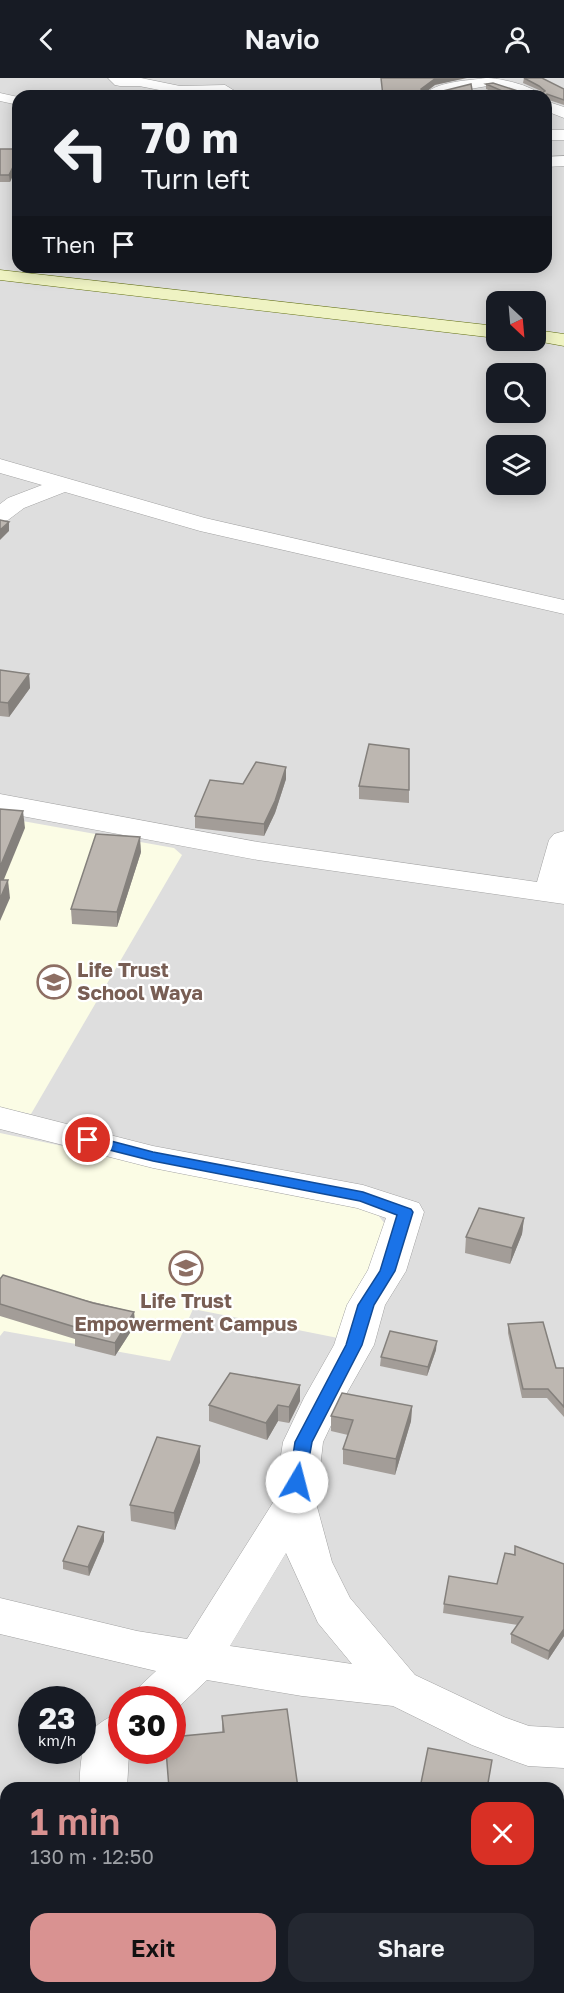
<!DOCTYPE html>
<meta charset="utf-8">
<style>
body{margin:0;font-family:"Golos Text",sans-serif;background:#242831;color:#f1f3f6;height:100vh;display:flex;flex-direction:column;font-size:22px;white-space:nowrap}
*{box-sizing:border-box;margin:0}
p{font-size:20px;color:#9ea1a6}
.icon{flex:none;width:33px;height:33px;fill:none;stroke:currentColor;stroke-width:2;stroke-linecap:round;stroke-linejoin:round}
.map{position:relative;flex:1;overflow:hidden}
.panel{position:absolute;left:0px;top:1704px;width:564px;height:212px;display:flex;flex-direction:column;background:#171b24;border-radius:18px 18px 0 0;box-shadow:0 3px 15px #0003}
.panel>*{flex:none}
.hud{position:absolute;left:12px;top:12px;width:540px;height:183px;border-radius:18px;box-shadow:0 3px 15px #0003;background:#171b24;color:#f1f3f6;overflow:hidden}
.needle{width:39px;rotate:154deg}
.buttons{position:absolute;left:486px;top:213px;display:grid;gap:12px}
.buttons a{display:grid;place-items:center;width:60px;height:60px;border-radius:12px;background:#171b24;box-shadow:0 3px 15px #0003;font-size:30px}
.speed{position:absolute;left:18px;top:1608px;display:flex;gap:12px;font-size:30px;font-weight:700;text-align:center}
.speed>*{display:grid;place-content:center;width:78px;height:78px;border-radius:50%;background:#171b24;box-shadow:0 3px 15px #0003;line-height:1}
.speed small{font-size:15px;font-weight:400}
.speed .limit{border:9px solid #d22;background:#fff;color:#111}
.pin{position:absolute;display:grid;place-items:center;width:51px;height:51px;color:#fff;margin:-26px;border:3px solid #fff;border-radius:50%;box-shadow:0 2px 6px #0007}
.me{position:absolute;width:66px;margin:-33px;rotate:8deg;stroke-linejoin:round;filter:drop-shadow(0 0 4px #0008)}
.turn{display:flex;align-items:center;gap:21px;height:126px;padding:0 30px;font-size:27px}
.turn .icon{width:78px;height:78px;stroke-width:2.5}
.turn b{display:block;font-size:42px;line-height:51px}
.then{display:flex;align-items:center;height:57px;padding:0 30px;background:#0003;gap:12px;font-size:22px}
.round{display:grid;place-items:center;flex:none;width:63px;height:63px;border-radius:18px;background:#242831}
.head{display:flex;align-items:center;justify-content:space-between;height:102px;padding:0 30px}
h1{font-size:36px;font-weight:600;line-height:45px;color:#d99291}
.cta{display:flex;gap:12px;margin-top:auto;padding:12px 30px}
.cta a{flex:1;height:69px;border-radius:18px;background:#d99291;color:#111;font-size:24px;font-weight:600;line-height:69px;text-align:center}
.cta a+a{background:#242831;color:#f1f3f6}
header{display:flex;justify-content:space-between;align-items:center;height:78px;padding:0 30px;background:#171b24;font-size:27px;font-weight:600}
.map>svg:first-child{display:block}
</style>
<header><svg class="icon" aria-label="back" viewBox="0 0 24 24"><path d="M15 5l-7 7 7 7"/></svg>Navio<svg class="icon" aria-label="person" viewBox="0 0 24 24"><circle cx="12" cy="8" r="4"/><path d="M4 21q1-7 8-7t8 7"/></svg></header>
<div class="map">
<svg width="564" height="1915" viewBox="0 0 564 1915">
<rect width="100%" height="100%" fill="#f0eee8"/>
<path fill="#dedede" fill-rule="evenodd" d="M0 0H564V1915H0ZM18 18H546V189H18ZM496 224H536V262H496ZM496 296H536V334H496ZM496 368H536V406H496ZM32 1622H82V1672H32ZM122 1622H172V1672H122ZM6 1710H558V1910H6Z"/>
<g fill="#fbfce5">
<polygon points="0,739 174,770 182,777 31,1036 0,1030"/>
<polygon points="0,1055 375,1133 388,1150 343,1261 193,1231 170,1283 4,1253 0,1258"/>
</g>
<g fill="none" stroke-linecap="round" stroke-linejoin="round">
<g stroke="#a2a2a2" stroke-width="1">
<g id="street">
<polygon points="108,0 141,0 180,8 225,7 243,18 226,18 222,15 180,16 139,8 120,8 115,7"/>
<path d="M486 0C500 0 532 7 542 18H524L493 7 453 14 443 18H423C436 3 466 3 486 0Z"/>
<polygon points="0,15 18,19 18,27 0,23"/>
<polygon points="546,23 564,29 564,40 546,33"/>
<rect x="546" y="52" width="18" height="10"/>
<polygon points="564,78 564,88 546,89 546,79"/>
<polygon points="0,381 205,440 564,522 564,536 200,453 65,414 24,430 8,442 0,444 0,426 8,420 42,407 0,395"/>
<polygon points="0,716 258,764 537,804 549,762 554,756 564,753 564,826 258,782 0,734"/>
<path d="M0 1029 153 1068 363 1107 419 1125 424 1134 406 1193 385 1227 374 1267 344 1320 323 1364 316 1425 332 1484 350 1520 415 1597 504 1639 529 1648 564 1650V1690L528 1688 511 1682 472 1667 393 1628 302 1618 207 1602 172 1635V1622H133L140 1608 156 1593 0 1556V1520L137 1553 187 1561 274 1423 283 1364 304 1320 334 1267 347 1227 368 1192 386 1140 357 1130 153 1090 0 1051ZM286 1475 318 1545 352 1586 230 1568Z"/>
<path d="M122 1634V1672H133L129 1676 127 1710H79C82 1671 80 1649 122 1634Z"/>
<polygon points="60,1910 112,1910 110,1915 58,1915"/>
</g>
</g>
<g stroke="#616e11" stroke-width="1">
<g id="secondary">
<polygon points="0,192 496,248 496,260 0,202"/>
<polygon points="536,252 564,256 564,268 531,262 536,262"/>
</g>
</g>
<use href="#street" fill="#fff" fill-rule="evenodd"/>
<use href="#secondary" fill="#eff3c3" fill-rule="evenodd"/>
</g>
<g fill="#a39d98">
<polygon points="524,0 564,11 564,27 546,21 546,18 503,18 486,11 486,6 524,15 542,15 539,12 523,5"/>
<polygon points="0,71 18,71 10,104 0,104"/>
<polygon points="431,189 503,189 431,190"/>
<polygon points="0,592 29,596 30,610 9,639 0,638"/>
<polygon points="286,689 286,701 275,735 264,758 195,750 195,738 243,706"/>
<polygon points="359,708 409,712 409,725 359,721"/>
<polygon points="141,774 117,849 72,846 71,831"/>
<polygon points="524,1140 522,1156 510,1186 465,1175 466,1159"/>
<polygon points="0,1201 134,1234 135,1247 115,1278 75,1268 75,1261 0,1238"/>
<polygon points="508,1246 556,1290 564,1290 564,1339 547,1320 522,1320 508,1255"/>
<polygon points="436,1272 427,1298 380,1288 381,1279"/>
<polygon points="300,1323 289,1345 278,1343 267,1362 209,1343 209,1327"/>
<polygon points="412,1328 411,1343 395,1397 343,1386 343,1371 348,1357 331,1353 331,1338"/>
<polygon points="200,1368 200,1384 175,1452 131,1443 130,1427"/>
<polygon points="104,1463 89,1498 63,1491 63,1483"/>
<polygon points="515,1468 564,1486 564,1558 548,1582 511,1565 511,1556 518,1547 443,1535 444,1526 497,1506 514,1477"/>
<polygon points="222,1638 298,1710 169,1710 166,1672 172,1672 222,1654"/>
</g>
<g fill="#84807c">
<polygon points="435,0 467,0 435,7 421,18 421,11"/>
<polygon points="18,79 18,87 10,104 9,97"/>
<polygon points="9,444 9,453 0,462 0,452"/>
<polygon points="29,596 30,610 9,639 8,625"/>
<polygon points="286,689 286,701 275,735 264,758 264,746"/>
<polygon points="23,733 25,750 0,811 0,789"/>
<polygon points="140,759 141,774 117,849 117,834"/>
<polygon points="8,802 10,820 0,843 0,821"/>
<polygon points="524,1140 522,1156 510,1186 512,1170"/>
<polygon points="134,1234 135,1247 115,1278 115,1265"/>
<polygon points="437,1263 436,1272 427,1298 428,1289"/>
<polygon points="300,1307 300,1323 289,1345 289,1329"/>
<polygon points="278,1327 278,1343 267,1362 266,1345"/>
<polygon points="412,1328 411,1343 395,1397 396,1381"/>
<polygon points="200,1368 200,1384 175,1452 174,1435"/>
<polygon points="104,1454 104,1463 89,1498 88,1489"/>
<polygon points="564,1551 564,1558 548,1582 549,1573"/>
</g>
<g fill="#bdb7b1" stroke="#84807c" stroke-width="1.5">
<polygon points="381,0 436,0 421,11 423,13 443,13 471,6 473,18 383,18"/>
<polygon points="524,0 542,0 564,11 564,22 547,16 544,18 514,18 486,6 493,5 524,15 542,15 545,13 539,8"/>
<polygon points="0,71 18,71 18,79 9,97 0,97"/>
<polygon points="0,442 9,444 0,452"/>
<polygon points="0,592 29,596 8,625 0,624"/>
<polygon points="369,666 409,671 409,712 359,708"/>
<polygon points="256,684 286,689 275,723 264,746 195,738 210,702 243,706"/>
<polygon points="0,731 23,733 0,789"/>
<polygon points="96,756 140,759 117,834 71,831"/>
<polygon points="0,802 8,802 0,821"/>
<polygon points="479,1130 524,1140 512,1170 466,1159"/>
<polygon points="3,1197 93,1225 134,1234 115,1265 74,1255 78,1250 0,1226 0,1201"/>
<polygon points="543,1244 556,1290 564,1290 564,1329 548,1311 523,1311 508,1246"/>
<polygon points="390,1253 437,1263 428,1289 381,1279"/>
<polygon points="230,1295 300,1307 289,1329 278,1327 266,1345 209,1327"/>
<polygon points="342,1315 412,1328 396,1381 343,1371 353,1342 331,1338"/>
<polygon points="157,1359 200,1368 174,1435 130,1427"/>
<polygon points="78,1448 104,1454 88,1489 63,1483"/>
<polygon points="515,1468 564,1486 564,1551 549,1573 511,1556 523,1539 444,1526 449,1498 497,1506 505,1475 515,1477"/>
<polygon points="287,1631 298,1710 169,1710 166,1672 172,1672 172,1659 224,1654 222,1638"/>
<polygon points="428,1670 492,1682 488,1705 513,1710 420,1710"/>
<polygon points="558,1843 564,1844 564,1915 539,1915 540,1910 558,1910"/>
</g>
<polygon fill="#1a73e8" stroke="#114b97" stroke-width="1.5" points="88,1057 153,1074 363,1114 411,1131 413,1134 395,1193 374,1227 362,1267 312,1364 304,1409 297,1411 291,1409 289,1404 295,1364 346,1267 358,1227 380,1193 397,1137 360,1123 153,1083 82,1065 80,1062 82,1059"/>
<defs>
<g id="school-ring" transform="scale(1.725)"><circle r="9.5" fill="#fff" stroke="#8d6e63" stroke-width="1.5"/><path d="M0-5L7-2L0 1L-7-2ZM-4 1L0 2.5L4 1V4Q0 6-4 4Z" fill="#8d6e63"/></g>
</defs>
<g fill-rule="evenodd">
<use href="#school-ring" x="54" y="904"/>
<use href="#school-ring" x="186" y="1190"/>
</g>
<g text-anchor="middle" stroke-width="4.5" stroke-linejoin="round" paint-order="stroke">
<g font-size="20" font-weight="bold" fill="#785e54" stroke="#fff" text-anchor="start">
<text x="77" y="899">Life Trust<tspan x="77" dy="23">School Waya</tspan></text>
<text x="186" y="1230" text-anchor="middle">Life Trust<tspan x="186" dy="23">Empowerment Campus</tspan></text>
</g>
</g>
</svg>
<div class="buttons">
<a><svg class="needle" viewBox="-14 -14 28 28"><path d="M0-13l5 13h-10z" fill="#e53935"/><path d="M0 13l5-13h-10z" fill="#9ea1a6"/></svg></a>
<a><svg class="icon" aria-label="search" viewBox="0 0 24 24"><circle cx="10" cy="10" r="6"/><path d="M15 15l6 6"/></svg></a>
<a><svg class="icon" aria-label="layers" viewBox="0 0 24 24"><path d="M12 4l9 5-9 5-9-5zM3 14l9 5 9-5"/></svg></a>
</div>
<div class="speed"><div>23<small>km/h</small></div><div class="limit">30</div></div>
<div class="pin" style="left:88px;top:1062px;background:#d93025"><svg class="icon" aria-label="arrive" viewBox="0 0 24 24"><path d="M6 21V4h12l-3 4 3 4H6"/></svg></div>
<svg class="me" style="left:297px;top:1404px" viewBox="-20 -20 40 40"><circle r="19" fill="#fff"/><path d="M0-13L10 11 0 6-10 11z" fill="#1a73e8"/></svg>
<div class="hud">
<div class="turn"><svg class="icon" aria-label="left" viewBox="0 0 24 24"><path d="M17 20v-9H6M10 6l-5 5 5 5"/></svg><div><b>70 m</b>Turn left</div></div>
<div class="then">Then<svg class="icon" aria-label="arrive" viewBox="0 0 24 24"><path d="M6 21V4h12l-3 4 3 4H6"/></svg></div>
</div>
<section class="panel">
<div class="head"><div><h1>1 min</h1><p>130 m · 12:50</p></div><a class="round" style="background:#d93025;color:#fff"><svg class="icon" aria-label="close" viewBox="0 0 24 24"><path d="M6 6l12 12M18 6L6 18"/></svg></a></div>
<div class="cta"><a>Exit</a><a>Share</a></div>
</section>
</div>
